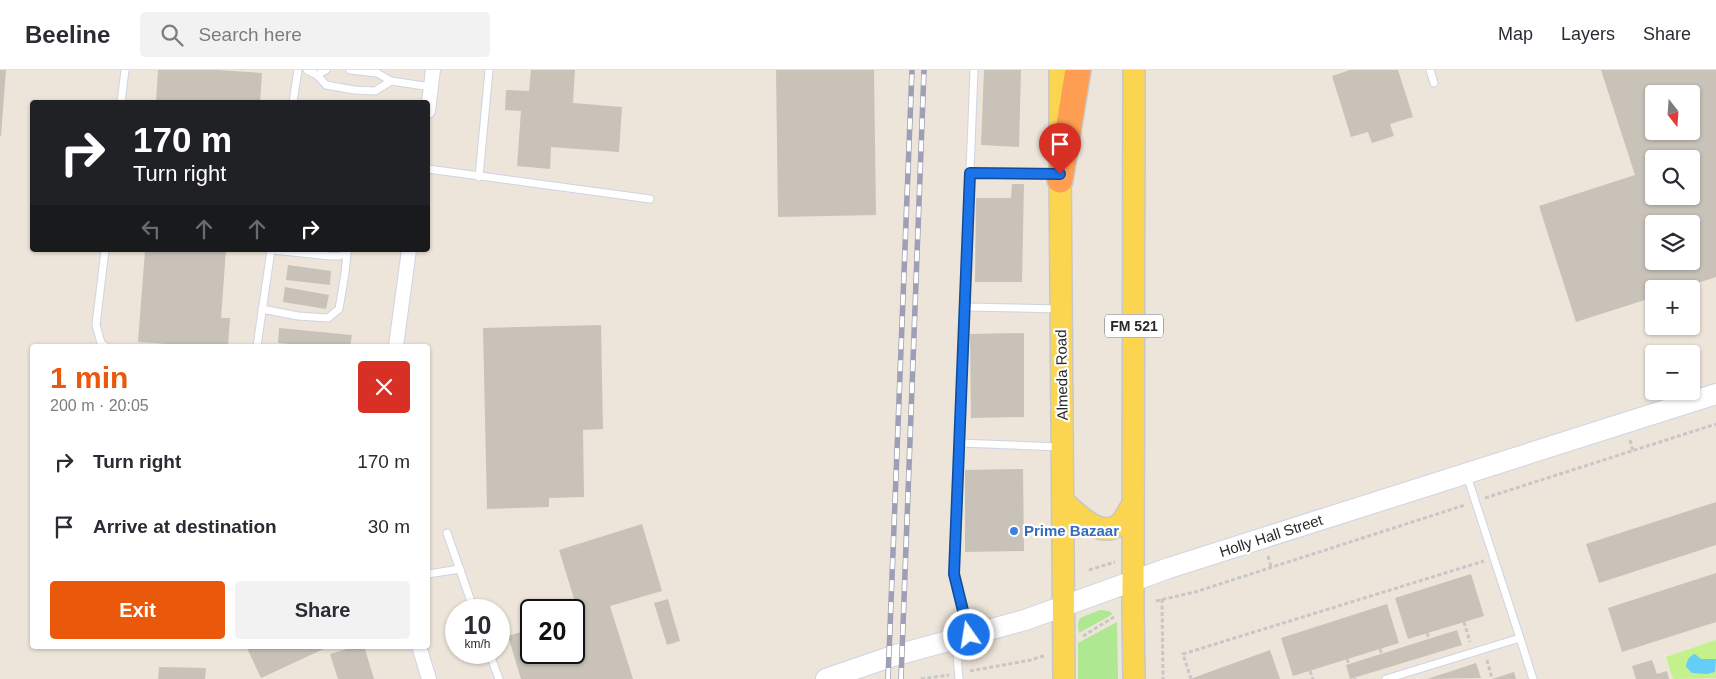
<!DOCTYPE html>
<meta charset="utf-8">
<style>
body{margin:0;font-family:Arial,sans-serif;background:#f2f2f3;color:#2b2b33;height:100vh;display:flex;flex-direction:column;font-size:19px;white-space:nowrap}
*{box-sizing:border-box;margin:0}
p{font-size:16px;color:#7c7c81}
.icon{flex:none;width:28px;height:28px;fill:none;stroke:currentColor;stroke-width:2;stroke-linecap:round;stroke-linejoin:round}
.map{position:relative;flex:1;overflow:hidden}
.details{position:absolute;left:30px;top:274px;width:400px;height:305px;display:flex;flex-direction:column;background:#fff;border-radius:5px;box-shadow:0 1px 4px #0004}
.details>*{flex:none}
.guide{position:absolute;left:30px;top:30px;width:400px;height:152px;border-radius:5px;box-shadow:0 1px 4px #0004;background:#202124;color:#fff;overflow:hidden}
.needle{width:32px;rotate:163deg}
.controls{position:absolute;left:1645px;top:15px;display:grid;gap:10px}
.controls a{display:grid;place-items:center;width:55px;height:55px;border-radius:5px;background:#fff;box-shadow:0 1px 4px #0004;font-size:25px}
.speed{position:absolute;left:445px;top:529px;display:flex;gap:10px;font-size:25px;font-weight:700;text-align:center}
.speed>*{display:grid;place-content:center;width:65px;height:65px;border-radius:50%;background:#fff;box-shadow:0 1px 4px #0004;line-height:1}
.speed small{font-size:12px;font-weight:400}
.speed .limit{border:2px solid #111;border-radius:8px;background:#fff;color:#111}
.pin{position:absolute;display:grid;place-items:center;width:42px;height:42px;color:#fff;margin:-51px -21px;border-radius:50% 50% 50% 0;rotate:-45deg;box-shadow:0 0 5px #0007}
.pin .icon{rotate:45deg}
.me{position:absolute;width:55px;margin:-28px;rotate:347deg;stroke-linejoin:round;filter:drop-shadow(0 0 4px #0008)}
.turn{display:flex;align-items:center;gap:18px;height:105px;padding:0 20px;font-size:22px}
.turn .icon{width:65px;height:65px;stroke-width:2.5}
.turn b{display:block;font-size:35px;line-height:42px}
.lanes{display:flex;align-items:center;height:48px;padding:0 20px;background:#0003;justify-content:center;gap:25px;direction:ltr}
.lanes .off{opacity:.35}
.round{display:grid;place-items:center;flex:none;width:52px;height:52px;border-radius:5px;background:#f2f2f3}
.overview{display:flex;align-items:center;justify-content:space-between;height:85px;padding:0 20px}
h1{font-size:30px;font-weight:700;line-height:38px;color:#ea580c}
.primary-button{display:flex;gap:10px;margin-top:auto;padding:10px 20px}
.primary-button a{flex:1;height:58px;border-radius:5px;background:#ea580c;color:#fff;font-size:20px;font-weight:700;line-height:58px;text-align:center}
.primary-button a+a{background:#f2f2f3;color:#2b2b33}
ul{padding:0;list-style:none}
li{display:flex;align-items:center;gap:15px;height:65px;padding:0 20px}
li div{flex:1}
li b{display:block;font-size:19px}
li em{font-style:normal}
header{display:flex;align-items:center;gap:30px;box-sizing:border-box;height:70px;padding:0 25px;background:#fff;border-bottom:1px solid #e1e1e2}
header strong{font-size:24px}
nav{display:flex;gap:28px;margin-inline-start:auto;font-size:18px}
.search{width:350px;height:45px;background:#f2f2f3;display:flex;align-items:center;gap:12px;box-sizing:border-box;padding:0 18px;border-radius:5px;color:#7c7c81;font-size:19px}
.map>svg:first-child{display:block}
</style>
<header>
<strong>Beeline</strong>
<div class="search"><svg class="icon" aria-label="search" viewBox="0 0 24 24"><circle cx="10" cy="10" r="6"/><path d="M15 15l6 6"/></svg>Search here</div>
<nav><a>Map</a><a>Layers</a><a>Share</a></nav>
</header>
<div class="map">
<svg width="1716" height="609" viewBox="0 0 1716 609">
<rect width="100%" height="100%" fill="#ede5d9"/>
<g fill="#aee891">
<polygon points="1100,540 1109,541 1113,544 1079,563 1078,554 1080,548"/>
<polygon points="1117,552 1118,609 1078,609 1078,573"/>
</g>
<polygon fill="#c5f18c" points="1716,570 1716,608 1673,609 1666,587"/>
<path fill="#63cff8" d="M1695 584 1701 589H1716L1715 602 1707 604 1692 603 1686 597C1687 590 1689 586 1695 584Z"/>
<g fill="#c8c2b9" fill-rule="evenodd">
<polygon points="0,0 6,0 1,66 0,66"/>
<polygon points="158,0 217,0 262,3 260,32 156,32"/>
<polygon points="531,0 575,0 573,33 622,37 619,82 551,77 550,99 517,96 521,41 505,40 506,20 529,21"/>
<polygon points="776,0 874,0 876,145 778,147"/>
<polygon points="984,0 1021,0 1019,77 981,75"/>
<polygon points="1350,0 1398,0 1413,47 1390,54 1394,66 1372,73 1368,62 1351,67 1332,6"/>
<path d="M1601 0H1716V207L1679 219H1654V227L1576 252 1539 136 1635 105ZM1654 24H1691V61H1654ZM1654 89H1691V126H1654ZM1654 154H1691V191H1654Z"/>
<polygon points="1012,114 1024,114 1022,212 975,212 976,128 1011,128"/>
<polygon points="145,180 226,180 221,248 230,248 228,276 198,276 138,272"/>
<polygon points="288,195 331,201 330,215 286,210"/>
<polygon points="285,217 329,225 326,239 283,232"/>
<polygon points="601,255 603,359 583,360 584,427 549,428 549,437 487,439 483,258"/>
<polygon points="279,258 352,265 350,276 315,276 278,273"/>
<polygon points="1024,263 1024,347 971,348 970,264"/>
<polygon points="1023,399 1024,481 965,482 965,400"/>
<polygon points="1716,432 1716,475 1599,513 1586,474"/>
<polygon points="642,454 662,521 610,536 633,609 521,609 508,566 531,559 531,582 574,582 574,546 579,545 559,480"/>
<polygon points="1716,503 1716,552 1622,582 1608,538"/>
<polygon points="1471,504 1484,546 1408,569 1395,528"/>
<polygon points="668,529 680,571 667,575 654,533"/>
<polygon points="1387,534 1399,573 1293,606 1281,568"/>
<polygon points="1457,560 1462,575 1350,609 1346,595"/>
<polygon points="246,576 330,576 261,608"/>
<polygon points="357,576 364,576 374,609 338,609 330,584"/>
<polygon points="1270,580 1280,609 1190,609"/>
<polygon points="1652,590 1657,604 1667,601 1669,609 1636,609 1632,596"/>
<polygon points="1476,593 1481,608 1427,609"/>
<polygon points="159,597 206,598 205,609 158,609"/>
<polygon points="1514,602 1516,609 1492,609"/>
</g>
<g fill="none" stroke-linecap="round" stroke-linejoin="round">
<g stroke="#cfd3e4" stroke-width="9">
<g id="lane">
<polyline points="307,0 317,5 326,15 354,20 375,21 391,11"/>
<polyline points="350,0 377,3 391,11 431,17"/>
<polyline points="1430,0 1434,13"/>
<polyline points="317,5 326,0"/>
<polyline points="121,32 125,0"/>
<polyline points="293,32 298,0"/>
<polyline points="428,99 650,129"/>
<polyline points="971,103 1057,104"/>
<polyline points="479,107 489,0"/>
<polyline points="273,180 330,186 339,186 347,183 348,180"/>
<polyline points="965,237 1060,239"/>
<polyline points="262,239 298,246 328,248 339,239 345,203 347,183"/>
<polyline points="105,276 101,273 96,255 105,180"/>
<polyline points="257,276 271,180"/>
<polyline points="960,373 1059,377"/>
<polyline points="1467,406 1520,568"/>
<polyline points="447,463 474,540"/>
<polyline points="428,504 460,499"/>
<polyline points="969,565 954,504 974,0"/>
<polyline points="956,572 959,609"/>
<polyline points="489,582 499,609"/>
<polyline points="1386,609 1520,568 1533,609"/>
</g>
</g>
<g stroke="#cfd3e4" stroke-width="16">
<g id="street">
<polyline points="428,41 433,0"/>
<polyline points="396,276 409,180"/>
<polyline points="419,576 429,609"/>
</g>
</g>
<g stroke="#cfd3e4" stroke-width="22">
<polyline id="secondary" points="826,609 893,586 1025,550 1169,498 1716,324"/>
</g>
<g stroke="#c7c7c7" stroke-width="24">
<g id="primary">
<polyline points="1060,0 1060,62"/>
<polyline points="1134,0 1133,540 1134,609"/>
<polyline points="1060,93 1064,609"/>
<path d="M1063 431C1077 443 1100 470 1120 454 1125 449 1129 440 1133 434"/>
</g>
</g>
<g stroke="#c7c7c7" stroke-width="28">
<polyline id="highway" points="1060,110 1078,0"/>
</g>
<g stroke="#c7c7c7" stroke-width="3" stroke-dasharray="4 2.5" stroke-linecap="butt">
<polyline points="1630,370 1633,381"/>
<polyline points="1485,428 1716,354"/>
<polyline points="1268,486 1271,497"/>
<polyline points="1089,500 1115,492"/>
<polyline points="1162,529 1163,609"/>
<polyline points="1156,531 1195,522 1465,435"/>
<polyline points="1464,552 1470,572"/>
<polyline points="1427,563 1429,569"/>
<polyline points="1083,566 1114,547"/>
<polyline points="1380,579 1382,584"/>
<polyline points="1347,589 1349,594"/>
<polyline points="1487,590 1492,609"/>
<polyline points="970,601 1031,590 1046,585"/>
<polyline points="1310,601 1313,609"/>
<polyline points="1355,608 1355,609"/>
<polyline points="921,609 949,605"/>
<polyline points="1191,609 1183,584 1484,491"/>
</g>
<use href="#lane" stroke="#fff" stroke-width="7"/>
<use href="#street" stroke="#fff" stroke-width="14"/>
<use href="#secondary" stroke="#fff" stroke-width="20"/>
<use href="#primary" stroke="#fcd550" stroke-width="21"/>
<use href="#highway" stroke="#ff9e52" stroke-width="25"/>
<g stroke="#9c9fb5" stroke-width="5.5">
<g id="rail">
<polyline points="888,609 912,0"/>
<polyline points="901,609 924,0"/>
</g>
</g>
<use href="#rail" stroke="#fff" stroke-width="4" stroke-dasharray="11" stroke-linecap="butt"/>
</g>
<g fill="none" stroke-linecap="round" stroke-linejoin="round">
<g stroke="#114b97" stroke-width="12">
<polyline id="route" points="969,565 954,504 970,103 1060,104"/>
</g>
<use href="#route" stroke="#1a73e8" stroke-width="9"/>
</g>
<circle fill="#3f7fe0" stroke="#fff" stroke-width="2" cx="1014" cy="461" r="5"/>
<g text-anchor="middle" stroke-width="4.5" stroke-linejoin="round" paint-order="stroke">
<rect fill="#fff" stroke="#696969" stroke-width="1" x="1105" y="244.5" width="58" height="23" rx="4"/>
<g font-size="14" font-weight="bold" fill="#292929">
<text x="1134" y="261">FM 521</text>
</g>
<g font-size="15" fill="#292929" stroke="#fff">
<text transform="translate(1062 305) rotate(-91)" y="5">Almeda Road</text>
<text transform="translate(1271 466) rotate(-18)" y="5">Holly Hall Street</text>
</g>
<g font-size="15" font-weight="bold" fill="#366cbe" stroke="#fff" text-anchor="start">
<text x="1024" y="466">Prime Bazaar</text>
</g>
</g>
</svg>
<div class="controls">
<a><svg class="needle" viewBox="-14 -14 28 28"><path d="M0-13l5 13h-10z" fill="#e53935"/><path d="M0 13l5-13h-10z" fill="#7c7c81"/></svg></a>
<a><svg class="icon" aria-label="search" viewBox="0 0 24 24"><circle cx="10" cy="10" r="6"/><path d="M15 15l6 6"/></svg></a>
<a><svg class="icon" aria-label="layers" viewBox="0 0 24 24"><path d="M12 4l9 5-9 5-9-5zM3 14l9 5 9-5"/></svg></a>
<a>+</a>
<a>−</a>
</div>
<div class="speed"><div>10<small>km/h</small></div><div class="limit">20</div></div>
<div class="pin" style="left:1060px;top:104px;background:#d93025"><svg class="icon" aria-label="arrive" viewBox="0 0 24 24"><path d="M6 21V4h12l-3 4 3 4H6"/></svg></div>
<svg class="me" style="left:969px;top:565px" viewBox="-20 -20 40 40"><circle r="17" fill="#1a73e8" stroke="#fff" stroke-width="3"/><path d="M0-11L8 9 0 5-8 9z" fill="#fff"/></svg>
<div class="guide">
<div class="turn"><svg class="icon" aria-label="right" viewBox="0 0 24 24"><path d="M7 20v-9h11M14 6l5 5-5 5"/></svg><div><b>170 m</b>Turn right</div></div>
<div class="lanes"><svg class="icon off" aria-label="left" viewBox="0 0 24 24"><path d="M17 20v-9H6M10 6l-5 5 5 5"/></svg><svg class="icon off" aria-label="ahead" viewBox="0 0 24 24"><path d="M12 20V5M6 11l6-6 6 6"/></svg><svg class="icon off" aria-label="ahead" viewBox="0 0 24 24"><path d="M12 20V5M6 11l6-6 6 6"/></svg><svg class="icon" aria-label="right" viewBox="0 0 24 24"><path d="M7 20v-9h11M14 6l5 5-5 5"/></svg></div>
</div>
<section class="details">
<div class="overview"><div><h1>1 min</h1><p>200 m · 20:05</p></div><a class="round" style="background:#d93025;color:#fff"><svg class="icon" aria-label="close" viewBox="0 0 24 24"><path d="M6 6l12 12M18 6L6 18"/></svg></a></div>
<ul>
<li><svg class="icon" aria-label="right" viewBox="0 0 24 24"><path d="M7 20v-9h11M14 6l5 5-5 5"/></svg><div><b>Turn right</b></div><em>170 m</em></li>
<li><svg class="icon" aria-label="arrive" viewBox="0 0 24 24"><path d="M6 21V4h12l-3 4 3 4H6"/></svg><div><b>Arrive at destination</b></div><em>30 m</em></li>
</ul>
<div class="primary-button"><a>Exit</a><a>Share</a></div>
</section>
</div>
